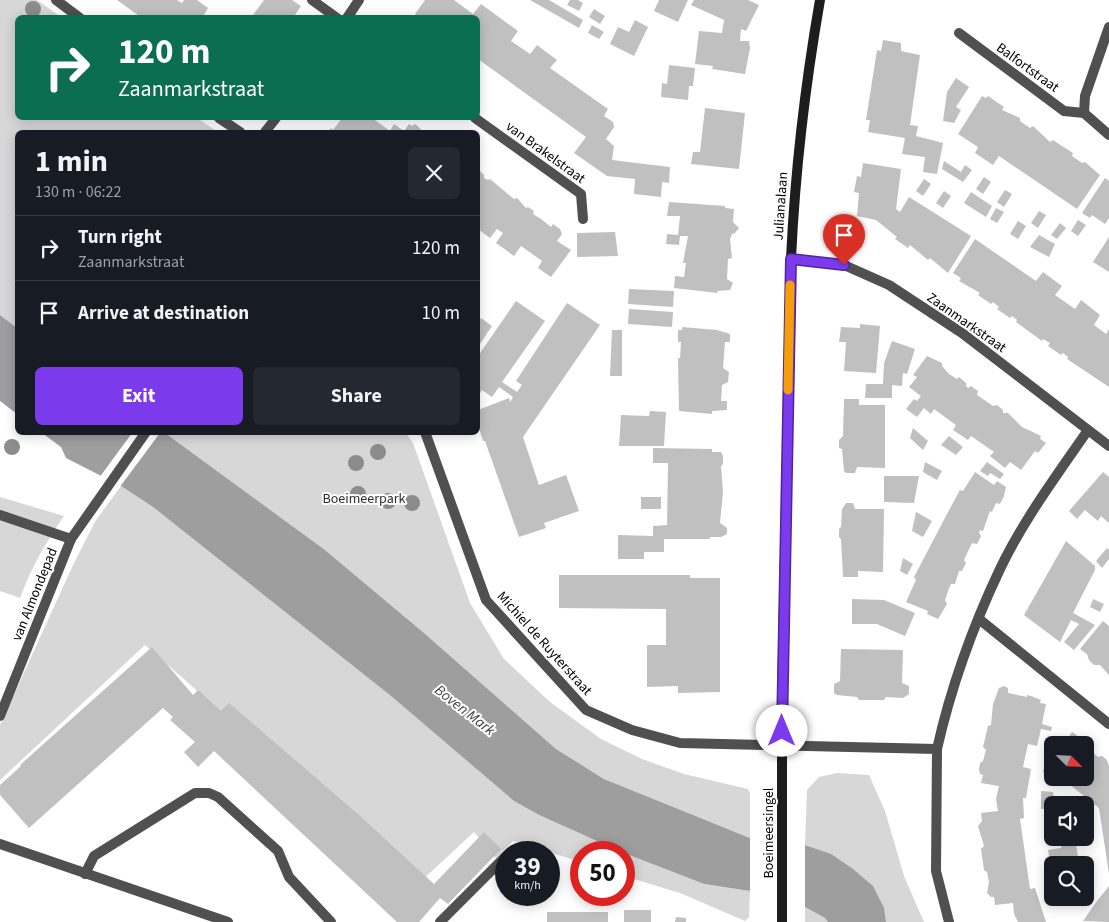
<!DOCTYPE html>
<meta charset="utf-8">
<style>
body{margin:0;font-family:"Source Sans 3",sans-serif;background:#242831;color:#f1f3f6;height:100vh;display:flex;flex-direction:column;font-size:19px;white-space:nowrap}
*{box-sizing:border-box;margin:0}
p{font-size:16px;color:#9ea1a6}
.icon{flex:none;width:28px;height:28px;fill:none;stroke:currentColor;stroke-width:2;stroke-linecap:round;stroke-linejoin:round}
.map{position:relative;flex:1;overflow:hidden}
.side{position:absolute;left:15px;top:130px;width:465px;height:305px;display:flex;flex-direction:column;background:#171b24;border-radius:8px;box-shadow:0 2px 12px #0003}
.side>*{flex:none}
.banner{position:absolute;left:15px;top:15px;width:465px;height:105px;border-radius:8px;box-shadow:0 2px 12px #0003;background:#0b6e4f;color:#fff;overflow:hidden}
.needle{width:32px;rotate:114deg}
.tools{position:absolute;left:1044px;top:736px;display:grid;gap:10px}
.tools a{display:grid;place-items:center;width:50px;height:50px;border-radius:8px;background:#171b24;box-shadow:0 2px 12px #0003;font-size:25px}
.speed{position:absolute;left:495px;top:841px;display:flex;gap:10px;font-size:25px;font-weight:700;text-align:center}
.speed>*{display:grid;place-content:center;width:65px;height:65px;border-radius:50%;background:#171b24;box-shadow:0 2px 12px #0003;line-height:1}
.speed small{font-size:12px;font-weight:400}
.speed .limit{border:8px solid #d22;background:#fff;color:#111}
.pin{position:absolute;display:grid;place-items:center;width:42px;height:42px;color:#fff;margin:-51px -21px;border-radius:50% 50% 50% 0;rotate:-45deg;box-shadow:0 0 5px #0007}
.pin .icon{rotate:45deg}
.me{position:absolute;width:55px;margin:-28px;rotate:0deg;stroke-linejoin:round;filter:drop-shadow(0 0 4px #0008)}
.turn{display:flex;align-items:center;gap:18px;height:105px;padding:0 20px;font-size:22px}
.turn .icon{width:65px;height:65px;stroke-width:2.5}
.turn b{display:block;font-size:35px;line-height:42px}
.round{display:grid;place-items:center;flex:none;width:52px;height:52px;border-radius:8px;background:#242831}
.overview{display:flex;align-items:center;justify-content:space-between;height:85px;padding:0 20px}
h1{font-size:30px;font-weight:700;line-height:38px}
.button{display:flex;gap:10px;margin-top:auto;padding:10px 20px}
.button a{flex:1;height:58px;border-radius:8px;background:#7c3aed;color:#fff;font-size:20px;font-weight:700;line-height:58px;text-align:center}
.button a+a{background:#242831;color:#f1f3f6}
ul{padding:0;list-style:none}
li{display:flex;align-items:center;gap:15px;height:65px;padding:0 20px;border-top:1px solid #363941}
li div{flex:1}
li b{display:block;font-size:19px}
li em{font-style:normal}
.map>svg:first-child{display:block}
</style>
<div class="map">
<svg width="1109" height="922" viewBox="0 0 1109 922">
<rect width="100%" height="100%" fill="#fff"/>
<g fill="#d7d7d7">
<polygon points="0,0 37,0 61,17 18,18 18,118 197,118 218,132 18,132 17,328 0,315"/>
<polygon points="165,433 406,433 413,443 470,603 504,659 550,702 601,739 642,759 684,774 748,789 750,793 750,838 604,779 556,749 424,633 325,550"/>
<polygon points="121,486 153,507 391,696 514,801 539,815 622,852 581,852 581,862 513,841 496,858 474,832 418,884 145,645 0,780 0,725 74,563 96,520"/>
<path d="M0 497 64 516C46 542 31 568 20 598L0 591Z"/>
<path d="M837 773 869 775 885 811 904 876 924 922H886C884 909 879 902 871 891 848 863 839 857 805 845L807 790 819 777Z"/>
<polygon points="624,853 704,884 750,891 749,917 745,921 680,893 624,876"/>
<polygon points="805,907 825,918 828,922 805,922"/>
</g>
<g fill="#9e9e9e">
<polygon points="0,315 17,328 17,414 0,401"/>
<polygon points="42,433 165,433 325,550 424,633 556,749 604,779 750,838 805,845 831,854 853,869 873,886 884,908 886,922 828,922 825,918 805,907 750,891 704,884 624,853 539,815 514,801 391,696 153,507 121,486 66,458 61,447"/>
</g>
<g fill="#fff">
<polygon points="132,433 160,433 119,488 99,478"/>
<polygon points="750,836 805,843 805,910 750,894"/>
</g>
<g fill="#c0c0c0">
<polygon points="117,0 177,0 182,3 184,0 197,0 208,8 202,18 142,18"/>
<polygon points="264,0 292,0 301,6 293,18 251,18"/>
<polygon points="425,0 454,0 473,14 481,4 518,31 511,41 530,54 537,45 557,60 550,68 608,109 604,116 613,122 614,127 606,139 614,146 612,160 670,167 669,183 662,182 661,197 634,194 635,179 607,176 574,153 586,137 478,59 478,18 420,18 415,14"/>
<polygon points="530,0 549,0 583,20 579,28"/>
<polygon points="570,0 578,0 583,3 579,11 567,5"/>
<polygon points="659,0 688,0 678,22 654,11"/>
<polygon points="694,0 748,0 759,5 746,31 741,29 740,41 749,41 750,48 745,74 712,69 713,66 695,64 699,31 722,33 724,20 691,5"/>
<polygon points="594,9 605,16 600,24 589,17"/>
<polygon points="635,20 648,27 634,56 610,44 618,27 629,32"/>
<polygon points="592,25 604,32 599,39 588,33"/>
<polygon points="883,40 901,43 901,51 920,55 910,125 918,126 916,136 943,143 937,174 923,172 925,157 902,154 905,138 868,132 870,120 866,120 877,50 881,51"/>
<polygon points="669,65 695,68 693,86 689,86 688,100 661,97 662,83 667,84"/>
<polygon points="956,78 969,87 956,107 961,110 954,123 943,121 947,92"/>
<polygon points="982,96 986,98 988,96 1004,107 1002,110 1020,118 1020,121 1030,128 1033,126 1050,142 1053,140 1062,146 1073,153 1072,156 1082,163 1085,162 1100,175 1077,209 999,156 993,165 975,153 978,147 958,134"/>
<polygon points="705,108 745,113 739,169 691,164 693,152 700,152"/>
<polygon points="342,118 377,118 375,120 390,131 394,124 404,131 409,124 412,126 415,124 421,129 420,132 328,132 331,128 333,130"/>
<polygon points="944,161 961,172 965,165 972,170 963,182 942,169"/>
<polygon points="863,163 901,169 896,209 900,212 909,197 971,236 948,273 930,258 928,260 910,245 908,248 895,239 897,237 876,220 857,216 859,193 854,192 857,176 861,177"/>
<polygon points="479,170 484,175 484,178 488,180 490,179 514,199 517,198 526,208 528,207 534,211 533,214 541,219 551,227 553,224 560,229 562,234 557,241 571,250 551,277 538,268 542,261 521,246 514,256 496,243 503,233 497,229 490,238 478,229"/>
<polygon points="984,177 991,182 983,194 976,189"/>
<polygon points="1105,178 1109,181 1109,218 1105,224 1092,215 1090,218 1082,213"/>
<polygon points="924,179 931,184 923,196 916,191"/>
<polygon points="1005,190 1012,194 1004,207 997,202"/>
<polygon points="944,191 951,196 943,208 936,203"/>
<polygon points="971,192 992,206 986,217 964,203"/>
<polygon points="669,202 725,206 725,208 734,209 733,222 739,228 735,233 732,234 730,239 732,258 728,259 727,279 733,283 730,290 717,291 718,293 674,288 675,276 684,277 686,263 683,263 688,236 680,236 679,245 666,244 667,234 678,235 680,216 667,216"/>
<polygon points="996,208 1004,212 997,223 990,219"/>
<polygon points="1039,211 1046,215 1038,228 1031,223"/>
<polygon points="1078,220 1086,225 1078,236 1071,231"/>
<polygon points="1018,221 1026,226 1018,239 1010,234"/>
<polygon points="1060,223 1066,228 1057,239 1051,235"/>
<polygon points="615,232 618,256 577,257 577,233"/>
<polygon points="1039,235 1055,244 1049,257 1030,247"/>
<polygon points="1109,237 1109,272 1093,262"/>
<polygon points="975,239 1036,281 1043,272 1062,286 1055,295 1075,309 1081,300 1100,315 1094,325 1106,334 1109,329 1109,387 1067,359 1068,357 1063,353 1061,355 1048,346 1050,343 1043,339 1042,341 1016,322 1017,320 1012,316 1010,318 997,309 999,307 993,302 991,304 978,295 980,293 959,281 961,278 953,273"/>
<polygon points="629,289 674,291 673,307 628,304"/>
<polygon points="516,301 545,321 502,382 517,392 522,385 516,381 567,303 600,325 523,437 539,485 566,475 579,511 544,523 546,528 519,537 485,441 483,441 478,425 478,410 509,398 510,402 513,397 499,387 492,397 482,390 480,393 478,392 478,356"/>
<polygon points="629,309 673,312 672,327 628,324"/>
<polygon points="481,318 492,326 478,347 478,323"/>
<polygon points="860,324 880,326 876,373 844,371 846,342 839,342 841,327 860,328"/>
<polygon points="682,327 717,330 730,334 730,342 725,342 723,368 729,372 728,382 722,385 721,401 727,401 727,410 712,411 712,414 679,411 678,358 680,358 681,342 678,342 678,330 682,330"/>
<polygon points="612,330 622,330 622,376 610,376"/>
<polygon points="892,341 915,349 907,374 903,373 902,386 892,385 892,398 865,398 866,384 883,384 884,363"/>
<polygon points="927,356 942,363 942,366 949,374 957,379 959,377 966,383 966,386 968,388 971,386 978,391 977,395 993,406 997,405 1003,410 1003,413 1008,413 1022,427 1041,436 1040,439 1046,443 1038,453 1035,451 1021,470 1010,462 1005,468 990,456 994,452 971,436 968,440 953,430 956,425 934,409 931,414 924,408 917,417 906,409 914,399 917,401 921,396 909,387 917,377 913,375"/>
<polygon points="844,399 859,399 859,405 885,405 885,468 857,467 855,473 846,473 844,471 842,449 839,448 839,440 843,436"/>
<polygon points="650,411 666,412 664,446 619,446 621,415 649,416"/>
<polygon points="913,428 928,441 923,450 910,438"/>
<polygon points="949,436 963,447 956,455 941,445"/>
<polygon points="653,448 712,449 712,452 721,452 723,456 723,464 721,466 723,492 720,523 727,528 727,534 721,537 710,537 710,539 664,539 664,552 644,552 644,559 618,559 618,535 653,536 653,526 667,525 668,463 653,463"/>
<polygon points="925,462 942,471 937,480 923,472"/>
<polygon points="987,462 1004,474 1000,479 990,473 988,476 980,471"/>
<polygon points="975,472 994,485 997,481 1006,487 1004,496 1000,504 996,503 992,512 990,511 983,531 980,530 979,533 981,536 977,544 972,543 964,560 966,563 962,571 959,571 955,584 951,584 948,591 945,600 947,604 938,619 927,614 928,611 906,602 916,580 914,577 947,514 960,490 963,491"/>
<polygon points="1103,472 1109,477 1109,523 1101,516 1098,521 1085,510 1077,519 1069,511"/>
<polygon points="884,476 919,476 914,503 884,502"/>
<rect x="641" y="497" width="20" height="12"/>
<polygon points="846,503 853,503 855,509 884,509 883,572 858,571 858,577 843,577 841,539 839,537 839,529 841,527 842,509"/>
<polygon points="916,512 932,521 923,537 912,531"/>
<polygon points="1066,541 1095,566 1095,570 1073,613 1095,625 1074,650 1064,642 1079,624 1071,620 1060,642 1024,615"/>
<polygon points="1107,548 1109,550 1109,559 1102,568 1096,561"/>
<polygon points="903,558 913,564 907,575 900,571"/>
<polygon points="559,575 690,575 690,578 720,578 720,692 678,693 678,686 647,687 647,645 666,645 666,609 559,608"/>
<polygon points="852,599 884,600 915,613 905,636 877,624 852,624"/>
<polygon points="1093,599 1104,604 1100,612 1090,607"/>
<polygon points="1103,621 1109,626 1109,675 1100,665 1094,665 1089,660 1087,654 1080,649"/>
<polygon points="152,647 193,695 198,690 221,711 229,703 359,815 434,884 484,832 501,849 448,904 440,898 419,922 397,922 214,751 198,767 184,752 195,742 170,720 173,717 163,708 29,828 0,795 0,785 21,766 20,765"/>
<polygon points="841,649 903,650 902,683 909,686 909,694 903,698 886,697 884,700 859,700 857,697 837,695 834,693 834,684 840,681"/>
<polygon points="1004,686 1008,688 1008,693 1027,697 1027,695 1031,696 1041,700 1040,703 1046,704 1042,724 1052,727 1051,731 1041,729 1037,746 1028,744 1023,767 1031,769 1026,798 1023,798 1024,818 1020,819 1030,889 1035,888 1046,922 1018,922 1014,914 1013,903 995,905 994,897 991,897 987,893 989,882 987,872 984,870 981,849 984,846 978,826 982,821 981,813 998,811 996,799 999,786 981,783 983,775 980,774 979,769 980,763 983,761 986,750 983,747 988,726 991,725 993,704 999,688"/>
<polygon points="1072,732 1081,738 1077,745 1063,745"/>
<polygon points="1085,746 1098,757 1102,756 1107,760 1109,766 1109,874 1099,808 1064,780 1067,778 1085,778"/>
<polygon points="1045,762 1052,764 1052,774 1043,772"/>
<polygon points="1041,791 1053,792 1055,805 1052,805 1052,809 1041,809"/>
<polygon points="1052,826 1052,835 1046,836 1045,828"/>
<polygon points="1064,838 1075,838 1078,857 1063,859 1064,865 1052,865 1051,869 1048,850 1061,848 1061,845 1065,842"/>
<polygon points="1109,886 1109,922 1083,921 1097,901"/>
<rect x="624" y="910" width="27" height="12"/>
<rect x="547" y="912" width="61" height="10"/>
<polygon points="676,917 686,918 686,922 675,922"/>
</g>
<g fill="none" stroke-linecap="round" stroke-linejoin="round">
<polyline stroke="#505050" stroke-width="10" points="85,874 94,856 195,793 209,793 218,797 278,851 289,877 331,922"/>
<g stroke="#505050" stroke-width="10">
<polyline points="56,0 80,18"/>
<polyline points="312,0 337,18"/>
<polyline points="347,18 359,0"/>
<polyline points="1109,27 1085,96 1084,113 1109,135"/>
<polyline points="959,33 1064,111 1084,113"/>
<polyline points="219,118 240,132"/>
<polyline points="475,118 581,194 583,219"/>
<polyline points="265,132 276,118"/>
<polyline points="791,259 844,265 889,285 962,333 1109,446"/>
<polyline points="425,432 486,600 586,710 632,730 680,743 937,749 936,871 949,922"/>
<polyline points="0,515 71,539"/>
<polyline points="979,619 1109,724"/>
<polyline points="0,716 71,539 146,432"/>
<path d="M937 749C951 687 973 626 1000 569 1024 519 1057 475 1088 430"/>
<polyline points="0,844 228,922"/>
<polyline points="440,922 506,856"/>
</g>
<path stroke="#1d1d1d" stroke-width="10" d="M782 922V704L791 259C795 172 805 86 820 0"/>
</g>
<g fill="#8c8c8c">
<circle cx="33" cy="9" r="8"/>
<circle cx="12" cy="447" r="8"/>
<circle cx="378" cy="452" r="8"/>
<circle cx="356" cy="463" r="8"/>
<circle cx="358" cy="494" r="8"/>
<circle cx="388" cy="501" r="8"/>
<circle cx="412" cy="503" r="8"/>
</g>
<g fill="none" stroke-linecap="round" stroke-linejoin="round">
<g stroke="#51269a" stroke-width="12">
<polyline id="route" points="782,731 791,259 844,265"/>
</g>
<use href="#route" stroke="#7c3aed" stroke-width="9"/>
<polyline stroke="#f59e0b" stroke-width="9" points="788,390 790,285"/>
</g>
<g text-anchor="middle" stroke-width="4" stroke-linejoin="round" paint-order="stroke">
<g font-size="14" fill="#000" stroke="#fff">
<text transform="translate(1028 67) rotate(36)" y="5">Balfortstraat</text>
<text transform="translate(546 152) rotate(36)" y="5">van Brakelstraat</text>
<text transform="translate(780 206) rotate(-86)" y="5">Julianalaan</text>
<text transform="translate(967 322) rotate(35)" y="5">Zaanmarkstraat</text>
<text transform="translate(34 594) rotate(-68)" y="5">van Almondepad</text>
<text transform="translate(545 643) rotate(48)" y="5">Michiel de Ruyterstraat</text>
<text transform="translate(768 833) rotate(-90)" y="5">Boeimeersingel</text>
</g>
<g font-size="14" fill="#2e2e2e" stroke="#fff">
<text x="364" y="503">Boeimeerpark</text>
</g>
<g font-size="15" font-style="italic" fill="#3f3f3f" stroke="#fff">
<text transform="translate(465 710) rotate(38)" y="5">Boven Mark</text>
</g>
</g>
</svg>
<div class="tools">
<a><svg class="needle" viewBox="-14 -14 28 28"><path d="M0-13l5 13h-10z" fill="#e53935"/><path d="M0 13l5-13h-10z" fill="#9ea1a6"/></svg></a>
<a><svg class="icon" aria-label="sound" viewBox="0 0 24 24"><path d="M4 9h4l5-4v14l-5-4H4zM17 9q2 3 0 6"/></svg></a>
<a><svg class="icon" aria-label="search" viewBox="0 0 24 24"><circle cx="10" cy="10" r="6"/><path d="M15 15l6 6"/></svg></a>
</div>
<div class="speed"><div>39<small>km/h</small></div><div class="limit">50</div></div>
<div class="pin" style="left:844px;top:265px;background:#d93025"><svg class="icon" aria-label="arrive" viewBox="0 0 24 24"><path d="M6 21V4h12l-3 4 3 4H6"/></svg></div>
<svg class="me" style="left:782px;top:731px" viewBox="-20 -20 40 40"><circle r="19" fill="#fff"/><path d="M0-13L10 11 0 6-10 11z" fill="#7c3aed"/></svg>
<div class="banner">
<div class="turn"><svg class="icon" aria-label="right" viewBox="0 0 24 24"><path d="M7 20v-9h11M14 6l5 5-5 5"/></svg><div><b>120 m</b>Zaanmarkstraat</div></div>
</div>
<section class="side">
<div class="overview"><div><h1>1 min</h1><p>130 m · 06:22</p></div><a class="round"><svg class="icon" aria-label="close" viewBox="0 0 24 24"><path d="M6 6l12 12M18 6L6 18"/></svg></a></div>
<ul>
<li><svg class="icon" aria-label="right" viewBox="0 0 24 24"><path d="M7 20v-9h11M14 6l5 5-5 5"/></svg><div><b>Turn right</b><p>Zaanmarkstraat</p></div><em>120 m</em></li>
<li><svg class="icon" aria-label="arrive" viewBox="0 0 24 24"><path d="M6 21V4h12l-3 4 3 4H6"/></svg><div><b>Arrive at destination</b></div><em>10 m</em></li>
</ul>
<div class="button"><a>Exit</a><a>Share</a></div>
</section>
</div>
